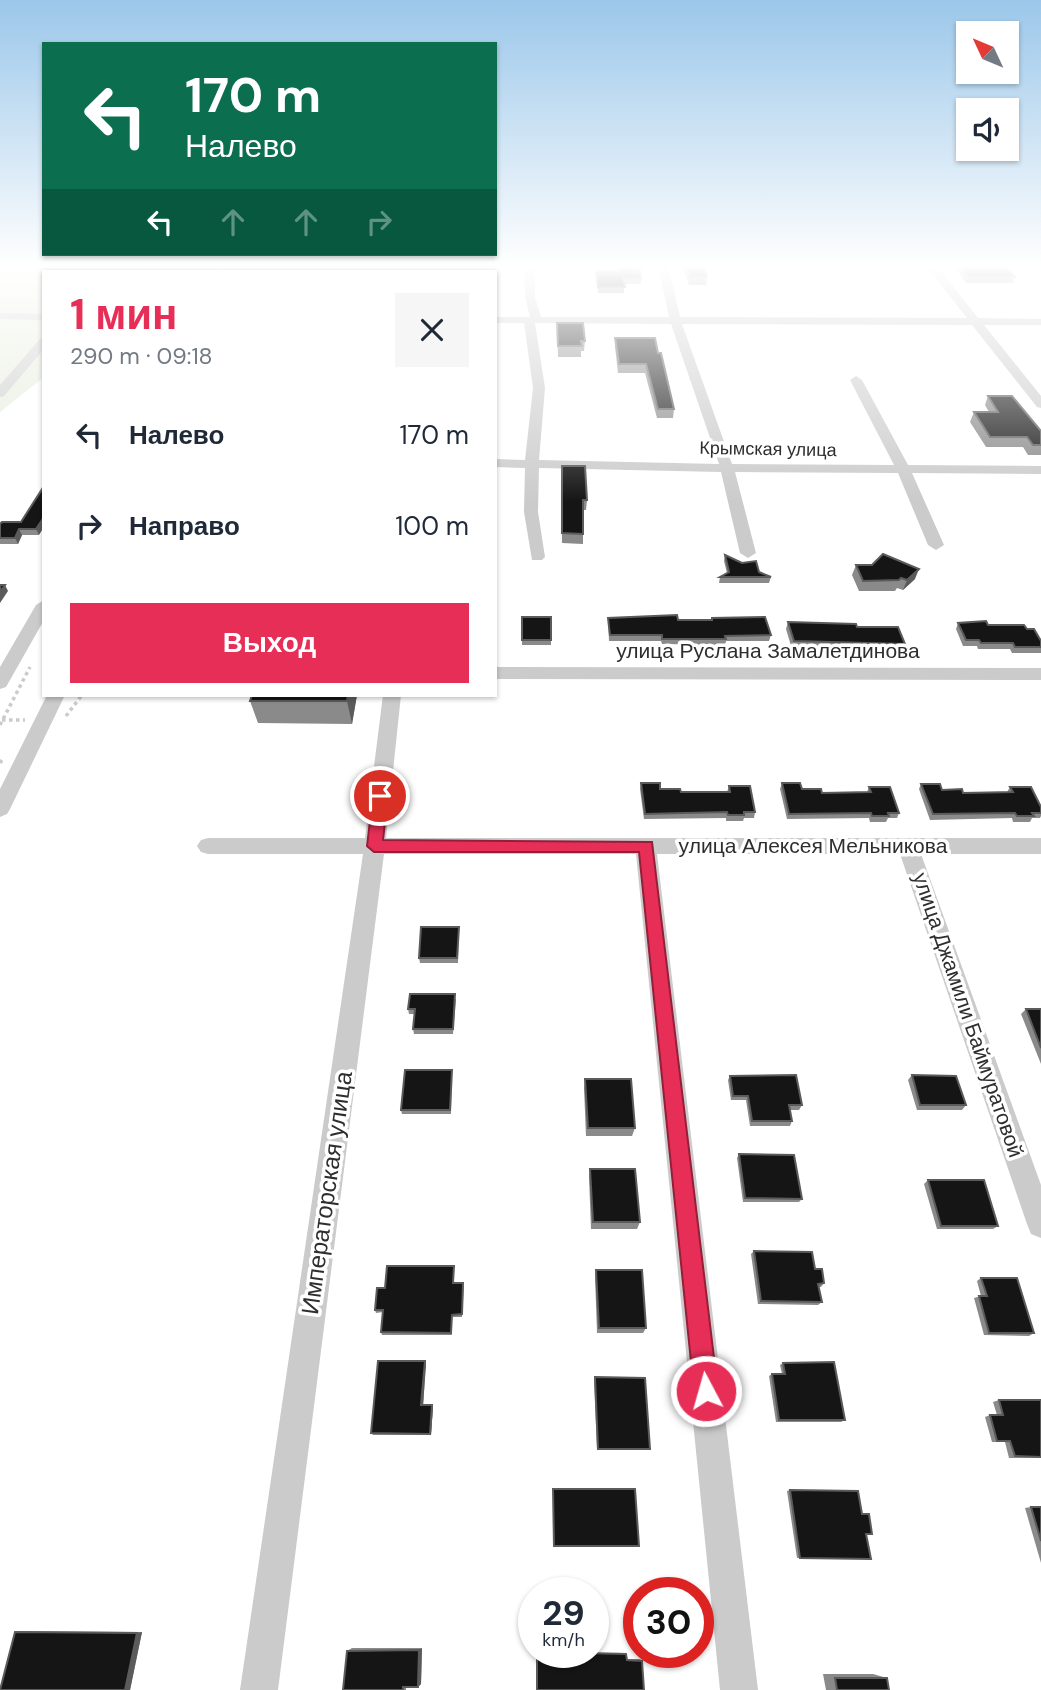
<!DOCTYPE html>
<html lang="ru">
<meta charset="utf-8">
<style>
body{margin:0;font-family:"DM Sans",sans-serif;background:#f6f6f7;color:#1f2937;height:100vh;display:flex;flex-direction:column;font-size:26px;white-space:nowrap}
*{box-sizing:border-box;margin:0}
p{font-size:23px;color:#747a83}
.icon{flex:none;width:38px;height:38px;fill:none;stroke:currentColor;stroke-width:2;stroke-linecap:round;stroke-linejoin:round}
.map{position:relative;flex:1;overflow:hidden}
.sheet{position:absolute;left:42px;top:270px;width:455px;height:427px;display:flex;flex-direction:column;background:#fff;border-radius:0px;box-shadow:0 2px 5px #0004}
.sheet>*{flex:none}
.hud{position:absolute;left:42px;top:42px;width:455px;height:214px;border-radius:0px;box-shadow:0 2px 5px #0004;background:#0b6e4f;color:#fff;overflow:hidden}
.needle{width:46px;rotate:314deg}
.buttons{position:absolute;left:956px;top:21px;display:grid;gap:14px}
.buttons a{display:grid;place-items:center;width:63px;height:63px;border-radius:0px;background:#fff;box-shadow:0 2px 5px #0004;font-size:35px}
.speed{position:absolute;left:518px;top:1577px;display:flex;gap:14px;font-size:35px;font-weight:700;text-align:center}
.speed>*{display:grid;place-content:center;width:91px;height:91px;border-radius:50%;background:#fff;box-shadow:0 2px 5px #0004;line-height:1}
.speed small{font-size:18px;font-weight:400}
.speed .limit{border:10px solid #d22;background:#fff;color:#111}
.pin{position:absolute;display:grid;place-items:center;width:60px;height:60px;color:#fff;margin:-30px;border:4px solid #fff;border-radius:50%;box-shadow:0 2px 7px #0007}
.me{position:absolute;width:77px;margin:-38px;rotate:354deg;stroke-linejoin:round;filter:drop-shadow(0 0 5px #0008)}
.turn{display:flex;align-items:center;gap:24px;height:147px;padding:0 28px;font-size:32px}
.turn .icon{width:91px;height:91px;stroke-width:2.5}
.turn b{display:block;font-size:49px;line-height:60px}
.lanes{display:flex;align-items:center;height:66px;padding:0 28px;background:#0003;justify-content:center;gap:35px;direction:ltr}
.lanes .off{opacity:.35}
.round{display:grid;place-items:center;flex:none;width:74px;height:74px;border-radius:0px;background:#f6f6f7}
.overview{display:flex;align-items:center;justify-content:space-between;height:119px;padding:0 28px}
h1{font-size:42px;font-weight:700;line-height:52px;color:#e72e57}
.cta{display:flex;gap:14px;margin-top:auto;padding:14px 28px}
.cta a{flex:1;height:80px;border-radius:0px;background:#e72e57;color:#fff;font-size:28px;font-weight:700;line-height:80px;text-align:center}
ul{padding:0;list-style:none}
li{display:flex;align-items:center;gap:21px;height:91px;padding:0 28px}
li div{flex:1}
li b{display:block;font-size:26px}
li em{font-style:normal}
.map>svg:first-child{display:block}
</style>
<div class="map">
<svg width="1041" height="1690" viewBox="0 0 1041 1690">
<rect width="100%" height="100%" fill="#fff"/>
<polygon fill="#e6ecdb" points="0,265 167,265 161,271 44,271 44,377 0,412"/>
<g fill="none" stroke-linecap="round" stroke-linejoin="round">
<polyline stroke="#cbcbcb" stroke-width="2" stroke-dasharray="2 2" stroke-linecap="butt" points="204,271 218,265"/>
<g stroke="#cbcbcb" stroke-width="3.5" stroke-dasharray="3.5 3.5" stroke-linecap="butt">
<polyline points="66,716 82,695"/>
<polyline points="2,720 25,720"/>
<polyline points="0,725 30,667"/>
<polyline points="0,763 3,758"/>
</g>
<g fill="#cbcbcb" fill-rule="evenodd">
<polygon points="147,265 159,265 151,271 140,271"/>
<polygon points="254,265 264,265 262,271 252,271"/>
<path d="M525 265H535V297L541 317H669L658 265H668L680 317 967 318 925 265H936L978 318 1041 319V325H984L1041 396V408L1037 407 972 325 682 324 732 464 894 465 850 380 856 376 862 380 908 465 1041 466V474L912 473 944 545 936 550 928 545 898 473 735 472 756 553 748 558 740 553 721 472 539 468 538 512 545 557 542 560H532L524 512 525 468 495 467V459L525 460 533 388 524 323H495V317H530L525 297ZM535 323 671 324 719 464 539 460 545 388Z"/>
<polygon points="790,265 800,265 802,269 793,271"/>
<polygon points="0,313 44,314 44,320 0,319"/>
<polygon points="44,338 44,349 4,396 0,397 0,385 40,339"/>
<polygon points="44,600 44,620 6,687 0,689 0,667 36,605"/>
<polygon points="495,667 1041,668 1041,680 495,679"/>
<polygon points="47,695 65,695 10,809 7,814 0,817 0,789"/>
<polygon points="383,695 401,695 386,838 1041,838 1041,854 921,854 1041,1185 1041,1238 1031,1234 1027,1224 900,854 657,854 758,1690 720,1690 636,854 384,854 278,1690 240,1690 363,854 208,854 201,852 197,846 201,840 208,838 365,838"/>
</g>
</g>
<g fill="#8a8a8a">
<polygon points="616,265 639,265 641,278 641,284 624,284 624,293 598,293 596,271 617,271"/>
<polygon points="682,265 704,265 707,277 706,285 689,285"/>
<polygon points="953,265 1005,265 1015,277 1013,283 966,283"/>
<polygon points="557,323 585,341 584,351 581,351 581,357 558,357"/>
<polygon points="615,338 658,353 674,409 673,418 657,418 645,373 618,373 615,347"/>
<polygon points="988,396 1041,431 1041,455 1028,455 1023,447 986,447 970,422 974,412 989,412 985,405"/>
<polygon points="562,466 587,500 586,510 583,510 583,544 562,543"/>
<polygon points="44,486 39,535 22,535 18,544 0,544 0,524 21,522"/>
<polygon points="725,555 771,577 769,583 719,583 720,577 727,573 724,561"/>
<polygon points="856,565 915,579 903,590 897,588 895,591 859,591 852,575"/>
<rect x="522" y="617" width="29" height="28"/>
<polygon points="608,618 711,620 712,618 771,635 769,641 726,641 725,645 662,644 661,641 609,641"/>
<polygon points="788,622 857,627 905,644 902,651 792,649 786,629"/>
<polygon points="958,623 1027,629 1041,641 1041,653 1012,653 1010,649 978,649 977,646 963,646 956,629"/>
<polygon points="252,695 357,695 352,724 258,723 250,701"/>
<polygon points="641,783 660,789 681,792 727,792 729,786 755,812 754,818 744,818 743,821 726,821 726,818 644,819 640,789"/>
<polygon points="782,783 802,789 822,793 867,792 869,787 899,813 897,818 888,818 886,822 870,822 869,818 787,819 780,789"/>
<polygon points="921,784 942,790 963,793 1007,792 1010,787 1041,807 1041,816 1040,818 1032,818 1030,822 1013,822 1012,818 930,820 919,789"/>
<polygon points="459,932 458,963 420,963 419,958"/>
<polygon points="456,999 453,1034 414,1034 413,1029 415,1014 409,1014 408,1009"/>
<polygon points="1026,1009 1041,1009 1041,1064 1021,1014"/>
<polygon points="452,1070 451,1114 402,1114 401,1110"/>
<polygon points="912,1075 966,1105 962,1110 917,1110 908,1080"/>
<polygon points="730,1076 802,1105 799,1110 790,1110 792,1121 790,1126 750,1126 746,1100 731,1100 728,1080"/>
<polygon points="585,1079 635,1128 632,1136 586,1136 584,1088"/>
<polygon points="739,1154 802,1199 799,1202 743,1202 737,1158"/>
<polygon points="590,1169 640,1222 637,1229 591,1229 589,1177"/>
<polygon points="928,1180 998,1226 993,1229 937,1229 924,1184"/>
<polygon points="754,1251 815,1269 824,1283 821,1287 819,1287 822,1302 818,1305 758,1304 751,1254"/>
<polygon points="454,1266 454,1283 464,1286 462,1317 452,1317 452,1335 382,1335 381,1332 383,1312 376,1313 375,1310 385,1288"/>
<polygon points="596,1270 646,1328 643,1333 597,1333 595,1276"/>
<polygon points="981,1278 1034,1333 1029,1336 984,1335 974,1298 981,1296 977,1281"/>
<polygon points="425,1361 426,1363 423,1405 433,1407 431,1435 373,1435 371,1433"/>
<polygon points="783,1363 845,1420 841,1422 776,1422 769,1376 772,1374 782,1374 780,1365"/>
<polygon points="595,1377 650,1449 649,1450 597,1450 594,1380"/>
<polygon points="999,1400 1041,1400 1041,1458 1009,1458 1005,1442 992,1442 985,1417 990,1415 997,1415 993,1402"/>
<polygon points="790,1490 871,1559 797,1558 787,1491"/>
<polygon points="1031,1507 1041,1507 1041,1563 1025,1508"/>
<polygon points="22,1631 142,1632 130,1690 0,1690 15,1632"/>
<polygon points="352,1648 422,1648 421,1684 418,1687 406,1687 406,1690 343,1690 347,1651"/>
<polygon points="537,1652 625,1653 626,1654 627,1659 640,1659 642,1661 644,1690"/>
<polygon points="823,1674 873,1674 887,1678 889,1690 826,1690"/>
</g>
<g fill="#5b5b5b">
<polygon points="44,517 44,527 39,535 36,529"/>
<polygon points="19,529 22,535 18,544 15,538"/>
<polygon points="919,569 915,579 903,590 907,580"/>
<polygon points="5,585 8,591 0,603 0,592"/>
<polygon points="348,695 357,695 352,724 347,701"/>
<polygon points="425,1361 426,1363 423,1407 421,1405"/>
<polygon points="432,1405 433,1407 431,1435 430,1434"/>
<polygon points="142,1632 130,1690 125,1690 137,1633"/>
<polygon points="422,1648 421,1684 418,1687 419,1650"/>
</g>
<g fill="#151515" stroke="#5b5b5b" stroke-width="2">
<polygon points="618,265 639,265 641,278 623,278 625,287 598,287 596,271 618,271"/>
<polygon points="686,265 704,265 707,277 690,277"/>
<polygon points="959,265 1005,265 1015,277 968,277"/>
<polygon points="557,323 583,323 585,341 581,341 582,346 558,346"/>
<polygon points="615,338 655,338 658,353 661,353 674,409 658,409 646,364 619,364"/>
<polygon points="988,396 1012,396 1041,431 1041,445 1033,445 1027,437 990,437 974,412 998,412"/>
<polygon points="562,466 585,466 587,500 583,500 583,534 562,533"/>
<polygon points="44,486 44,517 36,529 19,529 15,538 0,538 0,524 2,522 21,522"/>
<polygon points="883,554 919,569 907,580 901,578 899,580 863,581 856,565 872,565"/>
<polygon points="725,555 742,563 756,561 759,572 771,577 720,577 729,572"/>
<polygon points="0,585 5,585 0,592"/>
<polygon points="677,615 678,620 712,620 712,618 765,617 771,635 725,636 726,639 662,639 662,635 610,635 608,618"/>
<rect x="522" y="617" width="29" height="23"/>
<polygon points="986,621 988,625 1024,625 1027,629 1034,629 1041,641 1041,647 1015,647 1013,643 981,643 979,640 966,640 958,623"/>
<polygon points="788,622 856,624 857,627 898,627 905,644 794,641"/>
<polygon points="252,695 348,695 347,701 250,701"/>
<polygon points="641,783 660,783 660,789 680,789 681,792 730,792 729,786 750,786 755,812 744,812 744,815 728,815 727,812 645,814"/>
<polygon points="782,783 800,783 802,789 821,789 822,793 871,792 869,787 890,787 899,813 888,813 889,816 872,816 871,813 789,814"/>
<polygon points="921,784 940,784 942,790 962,789 963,793 1013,792 1010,787 1031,787 1041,807 1041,813 1032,813 1034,816 1017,816 1015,813 933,814"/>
<polygon points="421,927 459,927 457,958 419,958"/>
<polygon points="410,994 455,994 453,1029 413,1029 415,1009 408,1009"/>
<polygon points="1026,1009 1041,1009 1041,1048"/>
<polygon points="405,1070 452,1070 450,1110 401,1110"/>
<polygon points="796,1075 802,1105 789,1105 792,1121 752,1121 748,1096 733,1096 730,1076"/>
<polygon points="912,1075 956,1076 966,1105 920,1105"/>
<polygon points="585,1079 631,1079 635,1128 588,1128"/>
<polygon points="739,1154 794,1155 802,1199 745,1198"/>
<polygon points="590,1169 635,1169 640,1222 593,1222"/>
<polygon points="928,1180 984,1180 998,1226 941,1226"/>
<polygon points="754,1251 812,1252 815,1269 822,1269 824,1283 818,1284 822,1302 761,1301"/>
<polygon points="387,1266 454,1266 453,1283 463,1283 462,1314 452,1315 451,1333 381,1332 383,1310 375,1310 377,1288 385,1288"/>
<polygon points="596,1270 642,1270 646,1328 599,1328"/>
<polygon points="981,1278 1017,1278 1034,1333 989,1333 979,1296 987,1296"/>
<polygon points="378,1361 425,1361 421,1405 432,1405 430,1434 371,1433"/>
<polygon points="834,1362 845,1420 779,1420 772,1374 785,1374 783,1363"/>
<polygon points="595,1377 645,1378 650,1449 598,1449"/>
<polygon points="999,1400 1041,1400 1041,1457 1015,1456 1010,1441 997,1441 990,1415 1003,1415"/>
<polygon points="553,1489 635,1489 639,1546 554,1546"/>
<polygon points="790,1490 858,1491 862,1514 869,1514 872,1534 866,1534 871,1559 800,1558"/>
<polygon points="1031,1507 1041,1507 1041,1541"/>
<polygon points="15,1632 137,1633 125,1690 0,1690"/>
<polygon points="419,1650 418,1687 403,1687 403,1690 343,1690 347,1651"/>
<polygon points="537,1652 626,1654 627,1660 642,1661 644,1690 537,1690"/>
<polygon points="835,1678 887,1678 889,1690 837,1690"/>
</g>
<linearGradient id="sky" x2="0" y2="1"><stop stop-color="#9bc7ea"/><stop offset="0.53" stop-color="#fff"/><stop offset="1" stop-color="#fff" stop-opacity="0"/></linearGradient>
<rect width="1041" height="502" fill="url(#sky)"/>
<polygon fill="#e72e57" stroke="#961e39" stroke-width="2" points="380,790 388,796 383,840 652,842 718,1391 714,1399 706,1402 698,1399 694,1391 639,852 374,852 367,846 373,796"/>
<g text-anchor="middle" stroke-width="7" stroke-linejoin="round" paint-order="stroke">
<g font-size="18" fill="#2e2e2e" stroke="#fff">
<text transform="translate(768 449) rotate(1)" y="6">Крымская улица</text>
</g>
<g font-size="21" fill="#2e2e2e" stroke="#fff">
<text x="768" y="658">улица Руслана Замалетдинова</text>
<text x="813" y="853">улица Алексея Мельникова</text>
<text transform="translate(968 1015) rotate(71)" y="7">улица Джамили Баймуратовой</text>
</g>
<g font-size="24" fill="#2e2e2e" stroke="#fff">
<text transform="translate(327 1193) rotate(-82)" y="8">Императорская улица</text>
</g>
</g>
</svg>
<div class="buttons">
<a><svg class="needle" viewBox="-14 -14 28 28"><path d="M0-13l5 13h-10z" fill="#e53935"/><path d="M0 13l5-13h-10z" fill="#747a83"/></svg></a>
<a><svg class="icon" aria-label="sound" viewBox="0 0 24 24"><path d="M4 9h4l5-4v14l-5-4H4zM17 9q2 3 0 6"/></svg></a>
</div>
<div class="speed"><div>29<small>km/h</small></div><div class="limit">30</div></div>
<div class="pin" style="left:380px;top:796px;background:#d93025"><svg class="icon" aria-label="arrive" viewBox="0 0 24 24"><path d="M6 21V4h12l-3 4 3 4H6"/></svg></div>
<svg class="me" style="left:706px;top:1391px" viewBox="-20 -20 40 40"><circle r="17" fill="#e72e57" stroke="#fff" stroke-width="3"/><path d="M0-11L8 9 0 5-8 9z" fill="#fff"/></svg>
<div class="hud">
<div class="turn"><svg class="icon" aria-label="left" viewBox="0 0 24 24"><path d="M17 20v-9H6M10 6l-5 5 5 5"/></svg><div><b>170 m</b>Налево</div></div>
<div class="lanes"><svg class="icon" aria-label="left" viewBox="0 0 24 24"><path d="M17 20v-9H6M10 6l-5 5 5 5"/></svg><svg class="icon off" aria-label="ahead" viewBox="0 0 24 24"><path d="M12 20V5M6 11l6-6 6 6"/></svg><svg class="icon off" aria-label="ahead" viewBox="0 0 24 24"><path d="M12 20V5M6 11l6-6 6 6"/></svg><svg class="icon off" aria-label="right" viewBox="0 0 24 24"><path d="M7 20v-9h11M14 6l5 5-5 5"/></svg></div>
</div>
<section class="sheet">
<div class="overview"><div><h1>1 мин</h1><p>290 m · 09:18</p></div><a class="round"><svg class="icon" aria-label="close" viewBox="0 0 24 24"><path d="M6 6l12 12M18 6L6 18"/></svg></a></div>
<ul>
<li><svg class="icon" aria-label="left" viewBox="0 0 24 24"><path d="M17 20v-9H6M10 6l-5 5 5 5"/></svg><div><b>Налево</b></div><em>170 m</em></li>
<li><svg class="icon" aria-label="right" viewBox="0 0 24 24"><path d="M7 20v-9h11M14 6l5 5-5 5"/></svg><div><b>Направо</b></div><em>100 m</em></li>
</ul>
<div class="cta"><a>Выход</a></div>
</section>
</div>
